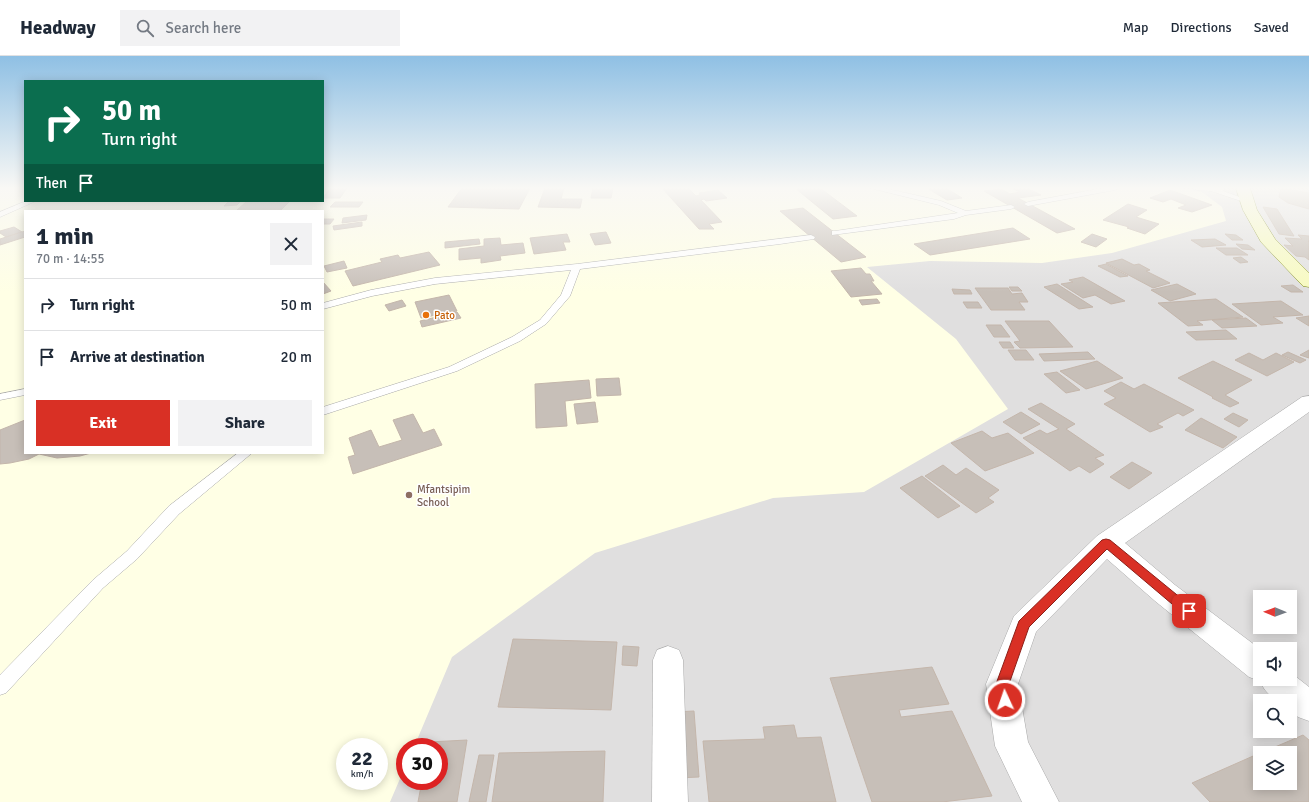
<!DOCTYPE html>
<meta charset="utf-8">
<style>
body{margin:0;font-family:Signika,sans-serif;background:#f2f2f3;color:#1f2937;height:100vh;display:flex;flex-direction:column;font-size:15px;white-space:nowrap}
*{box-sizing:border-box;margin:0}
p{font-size:13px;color:#747a83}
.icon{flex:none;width:22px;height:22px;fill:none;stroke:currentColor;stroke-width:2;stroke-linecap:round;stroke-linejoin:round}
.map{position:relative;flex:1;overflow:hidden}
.drawer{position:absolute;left:24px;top:154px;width:300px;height:244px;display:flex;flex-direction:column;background:#fff;border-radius:0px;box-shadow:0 2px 10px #0003}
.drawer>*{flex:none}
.banner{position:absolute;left:24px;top:24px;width:300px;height:122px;border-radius:0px;box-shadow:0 2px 10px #0003;background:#0b6e4f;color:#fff;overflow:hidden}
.needle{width:26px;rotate:271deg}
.controls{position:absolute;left:1253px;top:534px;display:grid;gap:8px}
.controls a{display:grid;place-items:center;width:44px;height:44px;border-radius:0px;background:#fff;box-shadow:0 2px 10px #0003;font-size:20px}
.speed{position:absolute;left:336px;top:682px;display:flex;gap:8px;font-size:20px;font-weight:700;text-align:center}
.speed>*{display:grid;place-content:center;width:52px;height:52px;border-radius:50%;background:#fff;box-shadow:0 2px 10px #0003;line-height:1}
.speed small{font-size:10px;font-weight:400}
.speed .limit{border:6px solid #d22;background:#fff;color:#111}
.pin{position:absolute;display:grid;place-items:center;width:34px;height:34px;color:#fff;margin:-17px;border-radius:8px;box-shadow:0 2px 6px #0006}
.me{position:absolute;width:44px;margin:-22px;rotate:357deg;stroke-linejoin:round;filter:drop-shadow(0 0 3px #0008)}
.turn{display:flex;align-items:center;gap:14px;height:84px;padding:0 12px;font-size:18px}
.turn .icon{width:52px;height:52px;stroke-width:2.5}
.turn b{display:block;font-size:28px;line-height:34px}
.then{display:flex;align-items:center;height:38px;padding:0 12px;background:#0003;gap:8px;font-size:15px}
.round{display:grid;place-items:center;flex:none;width:42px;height:42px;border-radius:0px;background:#f2f2f3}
.headline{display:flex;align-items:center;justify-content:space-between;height:68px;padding:0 12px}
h1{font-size:24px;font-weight:700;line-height:30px}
.cta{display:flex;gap:8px;margin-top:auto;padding:8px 12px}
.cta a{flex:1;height:46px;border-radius:0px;background:#d93025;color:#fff;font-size:16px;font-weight:700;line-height:46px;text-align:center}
.cta a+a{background:#f2f2f3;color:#1f2937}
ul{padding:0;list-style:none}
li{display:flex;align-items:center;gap:12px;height:52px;padding:0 12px;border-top:1px solid #e0e1e3}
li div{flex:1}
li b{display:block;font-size:15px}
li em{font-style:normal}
header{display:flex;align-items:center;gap:24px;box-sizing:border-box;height:56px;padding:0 20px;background:#fff;border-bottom:1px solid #e0e1e3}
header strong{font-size:19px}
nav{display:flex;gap:22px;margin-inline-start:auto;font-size:14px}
.search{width:280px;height:36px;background:#f2f2f3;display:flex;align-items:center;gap:10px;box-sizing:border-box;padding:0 14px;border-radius:0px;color:#747a83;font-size:15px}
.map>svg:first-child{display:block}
</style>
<header>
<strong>Headway</strong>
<div class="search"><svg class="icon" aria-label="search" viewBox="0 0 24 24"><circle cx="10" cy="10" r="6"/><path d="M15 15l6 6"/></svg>Search here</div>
<nav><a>Map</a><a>Directions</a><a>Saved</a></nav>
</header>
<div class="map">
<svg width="1309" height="746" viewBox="0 0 1309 746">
<rect width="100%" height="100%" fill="#f2efe9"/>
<path fill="#e0dfdf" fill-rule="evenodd" d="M0 132H25V145H323V132H1309V746H0ZM25 155H323V397H25ZM1260 541H1290V571H1260ZM1260 593H1290V623H1260ZM1260 645H1290V675H1260ZM345 691H379V725H345ZM405 691H439V725H405ZM1260 697H1290V727H1260Z"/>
<path fill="#ffffe5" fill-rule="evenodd" d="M0 132H25V145H323V132H1180L1202 136 1222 151 1226 165 1112 197 1042 207 930 205 867 211 956 283 1008 353 864 436 773 442 595 497 452 601 414 691H405V711L390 746H0ZM25 155H323V397H25ZM345 691H379V725H345Z"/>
<g fill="#c7bfb8" stroke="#c4b6ab">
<polygon points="330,132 347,132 340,142 323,142"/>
<polygon points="462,132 530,132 519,153 448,151"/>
<polygon points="545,132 564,132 561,143 582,143 580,152 538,151"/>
<polygon points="593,132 613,132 611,142 591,142"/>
<polygon points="662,132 688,132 696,140 700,139 699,137 718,134 727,142 706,145 704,143 701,144 722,166 709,168 714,173 699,173"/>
<polygon points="795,132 820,132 857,160 833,163"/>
<polygon points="927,132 946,132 962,142 947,144"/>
<polygon points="1011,132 1027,132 1041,139 1018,142 1075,173 1057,177 984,135 1001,133 1010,138 1020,136"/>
<polygon points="1281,132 1309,137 1309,153 1288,147 1279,141"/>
<polygon points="1170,134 1212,149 1192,156 1178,152 1186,149 1171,143 1163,146 1150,142"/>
<polygon points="229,145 241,145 237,149 224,150"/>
<polygon points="247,145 290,145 280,155 236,155"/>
<polygon points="335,146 363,146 359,151 330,151"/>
<polygon points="1128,148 1147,154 1136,161 1159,168 1145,178 1127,172 1129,171 1103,164"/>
<polygon points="1263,151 1277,153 1294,180 1279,178"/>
<polygon points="803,152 835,177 866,201 841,206 780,155"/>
<polygon points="367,159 366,164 342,167 343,162"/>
<polygon points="323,163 334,163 330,168 323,168"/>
<polygon points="362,166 362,170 334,174 333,170"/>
<polygon points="14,171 22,176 6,181 0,177 0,175"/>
<polygon points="1013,172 1030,183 930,199 914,188"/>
<polygon points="25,175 25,181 0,189 0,183"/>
<polygon points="606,176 611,187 595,189 590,178"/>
<polygon points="567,178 570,186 563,186 566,194 534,198 530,182"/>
<polygon points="1092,178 1107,183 1096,191 1081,186"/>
<polygon points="1225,178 1236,179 1243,184 1232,184"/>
<polygon points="1298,179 1309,180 1309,185 1308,185 1309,186 1309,204 1305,201 1296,200 1284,189 1293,190 1285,182 1302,183"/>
<polygon points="500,182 501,189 523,187 525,197 500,200 501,204 481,207 481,202 459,204 459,193 484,190 484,183"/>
<polygon points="479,183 480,188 445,192 445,186"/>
<polygon points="1215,183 1226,189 1202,191 1191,184"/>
<polygon points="1236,188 1248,189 1255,194 1242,193"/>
<polygon points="1216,192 1237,192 1248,199 1226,199"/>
<polygon points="429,196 440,209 353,230 345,215 382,206 380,203 398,199 400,202"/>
<polygon points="1241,201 1248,206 1240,207 1233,202"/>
<polygon points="1122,203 1134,209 1139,208 1150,214 1146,215 1170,227 1153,232 1106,207"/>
<polygon points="344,205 347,212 327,216 324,210"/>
<polygon points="1106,208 1128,220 1120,221 1098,210"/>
<polygon points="861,212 866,218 870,218 874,225 871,225 882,238 851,241 831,215"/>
<polygon points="1083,221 1125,245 1111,248 1095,239 1083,242 1061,228 1073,226 1069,224"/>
<polygon points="323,226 331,235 323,238"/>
<polygon points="1057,228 1093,251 1079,253 1044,231"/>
<polygon points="1177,228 1196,238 1170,245 1151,234"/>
<polygon points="1293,229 1303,236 1291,236 1281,230"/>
<polygon points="1009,231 1018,231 1022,235 1012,235"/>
<polygon points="975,232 1008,232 1012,238 1022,237 1028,246 1019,246 1025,254 991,254"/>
<polygon points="952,233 970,234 972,238 954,238"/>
<polygon points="449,239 457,255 421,262 415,246"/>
<polygon points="877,243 880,247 862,249 859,244"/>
<polygon points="1216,243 1243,261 1197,265 1203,269 1188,270 1158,247"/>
<polygon points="402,244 406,250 389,255 385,249"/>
<polygon points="1281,245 1303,259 1273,261 1283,267 1261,269 1232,248"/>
<polygon points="963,246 978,246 982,252 967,252"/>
<polygon points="457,256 461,262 422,271 420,265"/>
<polygon points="1309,260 1309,270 1296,262"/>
<polygon points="1246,262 1257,270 1222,272 1212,264"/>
<polygon points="1005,265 1049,265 1073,291 1020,292 1014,286 1020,285"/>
<polygon points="986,269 1001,269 1010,281 994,281"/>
<polygon points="1226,274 1237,283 1196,284 1186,276"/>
<polygon points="999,286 1010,286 1014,292 1003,292"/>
<polygon points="1008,294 1026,294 1034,304 1015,304"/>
<polygon points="1309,294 1309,302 1300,299"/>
<polygon points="1088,296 1095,303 1044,305 1039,298"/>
<polygon points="1288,296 1306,304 1300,307 1282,299"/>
<polygon points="1249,297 1263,304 1276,297 1294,306 1267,320 1235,304"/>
<polygon points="1097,305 1123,322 1086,333 1060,315"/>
<polygon points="1213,305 1252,324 1225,339 1239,347 1230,351 1212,342 1213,341 1178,322"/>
<polygon points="1057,316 1080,334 1066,337 1044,318"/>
<polygon points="619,322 621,339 597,340 596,323"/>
<polygon points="589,324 591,342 565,345 567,370 536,372 535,328"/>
<polygon points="1121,326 1134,333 1144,328 1194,354 1183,360 1178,357 1157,368 1163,371 1150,376 1104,348 1116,342 1104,335"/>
<polygon points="595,346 598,366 577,368 574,348"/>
<polygon points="1041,347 1075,368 1066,373 1104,399 1095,402 1104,408 1090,417 1079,410 1070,415 1023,382 1040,374 1047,378 1059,373 1028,353"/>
<polygon points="1021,356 1040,368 1021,378 1003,366"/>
<polygon points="1233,357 1248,364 1239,371 1224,363"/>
<polygon points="413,358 423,377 434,373 442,389 353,418 348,401 355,399 349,382 371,374 379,391 402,384 393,364"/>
<polygon points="1201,362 1237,381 1223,392 1185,374"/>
<polygon points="25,364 25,397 91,397 80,400 57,402 39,398 29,403 10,407 0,408 0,374"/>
<polygon points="982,375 992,382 1008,377 1034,397 985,415 951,387"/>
<polygon points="1132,406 1152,417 1129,433 1110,421"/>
<polygon points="943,409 956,419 966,412 999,434 988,442 994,446 976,457 925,420"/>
<polygon points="922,420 960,450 938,462 900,432"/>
<polygon points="513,583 617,586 611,654 498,651"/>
<polygon points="623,590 639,591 637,610 622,609"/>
<polygon points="932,611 949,648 899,654 901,661 952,655 992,740 942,746 872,746 830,622"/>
<polygon points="694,655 699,721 677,722 673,656"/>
<polygon points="794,669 797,682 821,681 836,746 709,746 703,685 765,683 763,671"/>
<polygon points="1303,679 1309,684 1309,746 1210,746 1192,727 1260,697 1260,727 1290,727 1290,697 1261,697"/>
<polygon points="467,684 457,746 418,746 422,725 439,725 439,691 428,691 429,686"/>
<polygon points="605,695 603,746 492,746 499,697"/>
<polygon points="479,699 494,699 486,746 469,746"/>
</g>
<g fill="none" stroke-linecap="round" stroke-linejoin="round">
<g stroke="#a9a9a9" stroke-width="1">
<g id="lane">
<polygon points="870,132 884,132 941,145 966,155 1011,149 1015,151 1011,153 966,159 954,163 832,179 832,175 835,175 958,157 939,149"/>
<polygon points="1103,132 1119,132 1115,134 1028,150 1024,148 1028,146"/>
<polygon points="1193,132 1225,132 1223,135 1251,145 1247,147 1211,135 1197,134"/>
<polygon points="26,145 36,145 0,161 0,156"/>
<polygon points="811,179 815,181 814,183 780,188 580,213 570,240 546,268 520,285 457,315 323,359 323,351 449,311 512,281 540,264 561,239 571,214 435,228 372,240 323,253 323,247 371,234 435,222 577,208"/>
<polygon points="25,333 25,339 0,344 0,338"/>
<polygon points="238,397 252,397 179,458 137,503 103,532 6,637 0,639 0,619 93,524 127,495 169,450"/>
</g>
</g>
<g stroke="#a9a9a9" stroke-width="1">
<g id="street">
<path d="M1309 340V356L1125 487 1175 529 1260 593V623H1290V616L1309 631V665L1298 661 1290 654V645C1275 645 1266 639 1260 625L1249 621 1155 545 1107 503 1036 576 1018 628 1028 686 1059 746H1022L995 690 986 628 1014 560 1097 480 1302 341Z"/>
<polygon points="668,590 679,594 683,604 688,746 652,746 653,604 657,594"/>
</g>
</g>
<g stroke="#707d05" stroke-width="1">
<polygon id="secondary" points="1236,132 1250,132 1257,154 1275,183 1309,217 1309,231 1303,230 1261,186 1243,154"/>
</g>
<use href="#lane" fill="#fff" fill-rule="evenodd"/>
<use href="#street" fill="#fff" fill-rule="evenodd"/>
<use href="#secondary" fill="#f7fabf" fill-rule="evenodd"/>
</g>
<linearGradient id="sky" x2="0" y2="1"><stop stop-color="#8fc0e4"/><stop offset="0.56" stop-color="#f9f8f5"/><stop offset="1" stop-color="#f9f8f5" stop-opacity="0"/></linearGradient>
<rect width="1309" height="236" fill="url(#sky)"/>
<polygon fill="#d93025" stroke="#8d1f18" points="1106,483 1110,484 1193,552 1195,555 1193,559 1189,560 1185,559 1107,493 1029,571 1009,628 1011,644 1009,648 1005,650 1000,648 996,628 1019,565 1102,484"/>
<circle fill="#e8710a" stroke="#fff" stroke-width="1.5" cx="426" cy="259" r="4"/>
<circle fill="#8d6e63" stroke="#fff" stroke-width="1.5" cx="409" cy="439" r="4"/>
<g text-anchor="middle" stroke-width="3" stroke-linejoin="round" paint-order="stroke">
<g font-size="11" fill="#c56008" stroke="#fff" text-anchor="start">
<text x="434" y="263">Pato</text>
</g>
<g font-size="11" fill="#785e54" stroke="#fff" text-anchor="start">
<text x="417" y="437">Mfantsipim<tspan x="417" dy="13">School</tspan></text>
</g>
</g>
</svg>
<div class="controls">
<a><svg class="needle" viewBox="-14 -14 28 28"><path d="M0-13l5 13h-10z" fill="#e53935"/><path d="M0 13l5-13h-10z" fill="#747a83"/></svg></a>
<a><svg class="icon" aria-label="sound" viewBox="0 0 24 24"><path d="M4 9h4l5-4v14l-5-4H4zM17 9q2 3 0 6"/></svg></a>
<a><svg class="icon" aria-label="search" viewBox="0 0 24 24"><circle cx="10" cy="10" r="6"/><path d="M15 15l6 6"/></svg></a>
<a><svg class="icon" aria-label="layers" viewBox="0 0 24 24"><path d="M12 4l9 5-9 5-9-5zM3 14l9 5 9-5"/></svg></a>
</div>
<div class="speed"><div>22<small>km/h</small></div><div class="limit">30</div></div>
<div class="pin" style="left:1189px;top:555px;background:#d93025"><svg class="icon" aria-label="arrive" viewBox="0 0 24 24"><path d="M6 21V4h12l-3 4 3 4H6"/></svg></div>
<svg class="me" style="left:1005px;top:644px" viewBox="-20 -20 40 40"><circle r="17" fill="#d93025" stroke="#fff" stroke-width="3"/><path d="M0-11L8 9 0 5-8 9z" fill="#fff"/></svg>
<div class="banner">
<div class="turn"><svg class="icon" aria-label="right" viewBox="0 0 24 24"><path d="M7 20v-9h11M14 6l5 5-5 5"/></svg><div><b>50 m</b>Turn right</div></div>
<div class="then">Then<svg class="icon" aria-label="arrive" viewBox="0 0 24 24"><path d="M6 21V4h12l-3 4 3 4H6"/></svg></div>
</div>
<section class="drawer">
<div class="headline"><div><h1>1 min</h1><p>70 m · 14:55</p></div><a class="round"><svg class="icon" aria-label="close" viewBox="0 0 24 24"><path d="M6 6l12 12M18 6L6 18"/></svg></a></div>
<ul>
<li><svg class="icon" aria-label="right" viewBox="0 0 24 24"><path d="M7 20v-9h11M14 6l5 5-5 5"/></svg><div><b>Turn right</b></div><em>50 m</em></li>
<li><svg class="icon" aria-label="arrive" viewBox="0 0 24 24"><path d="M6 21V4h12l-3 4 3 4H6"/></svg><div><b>Arrive at destination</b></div><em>20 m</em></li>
</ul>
<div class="cta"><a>Exit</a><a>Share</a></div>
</section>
</div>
